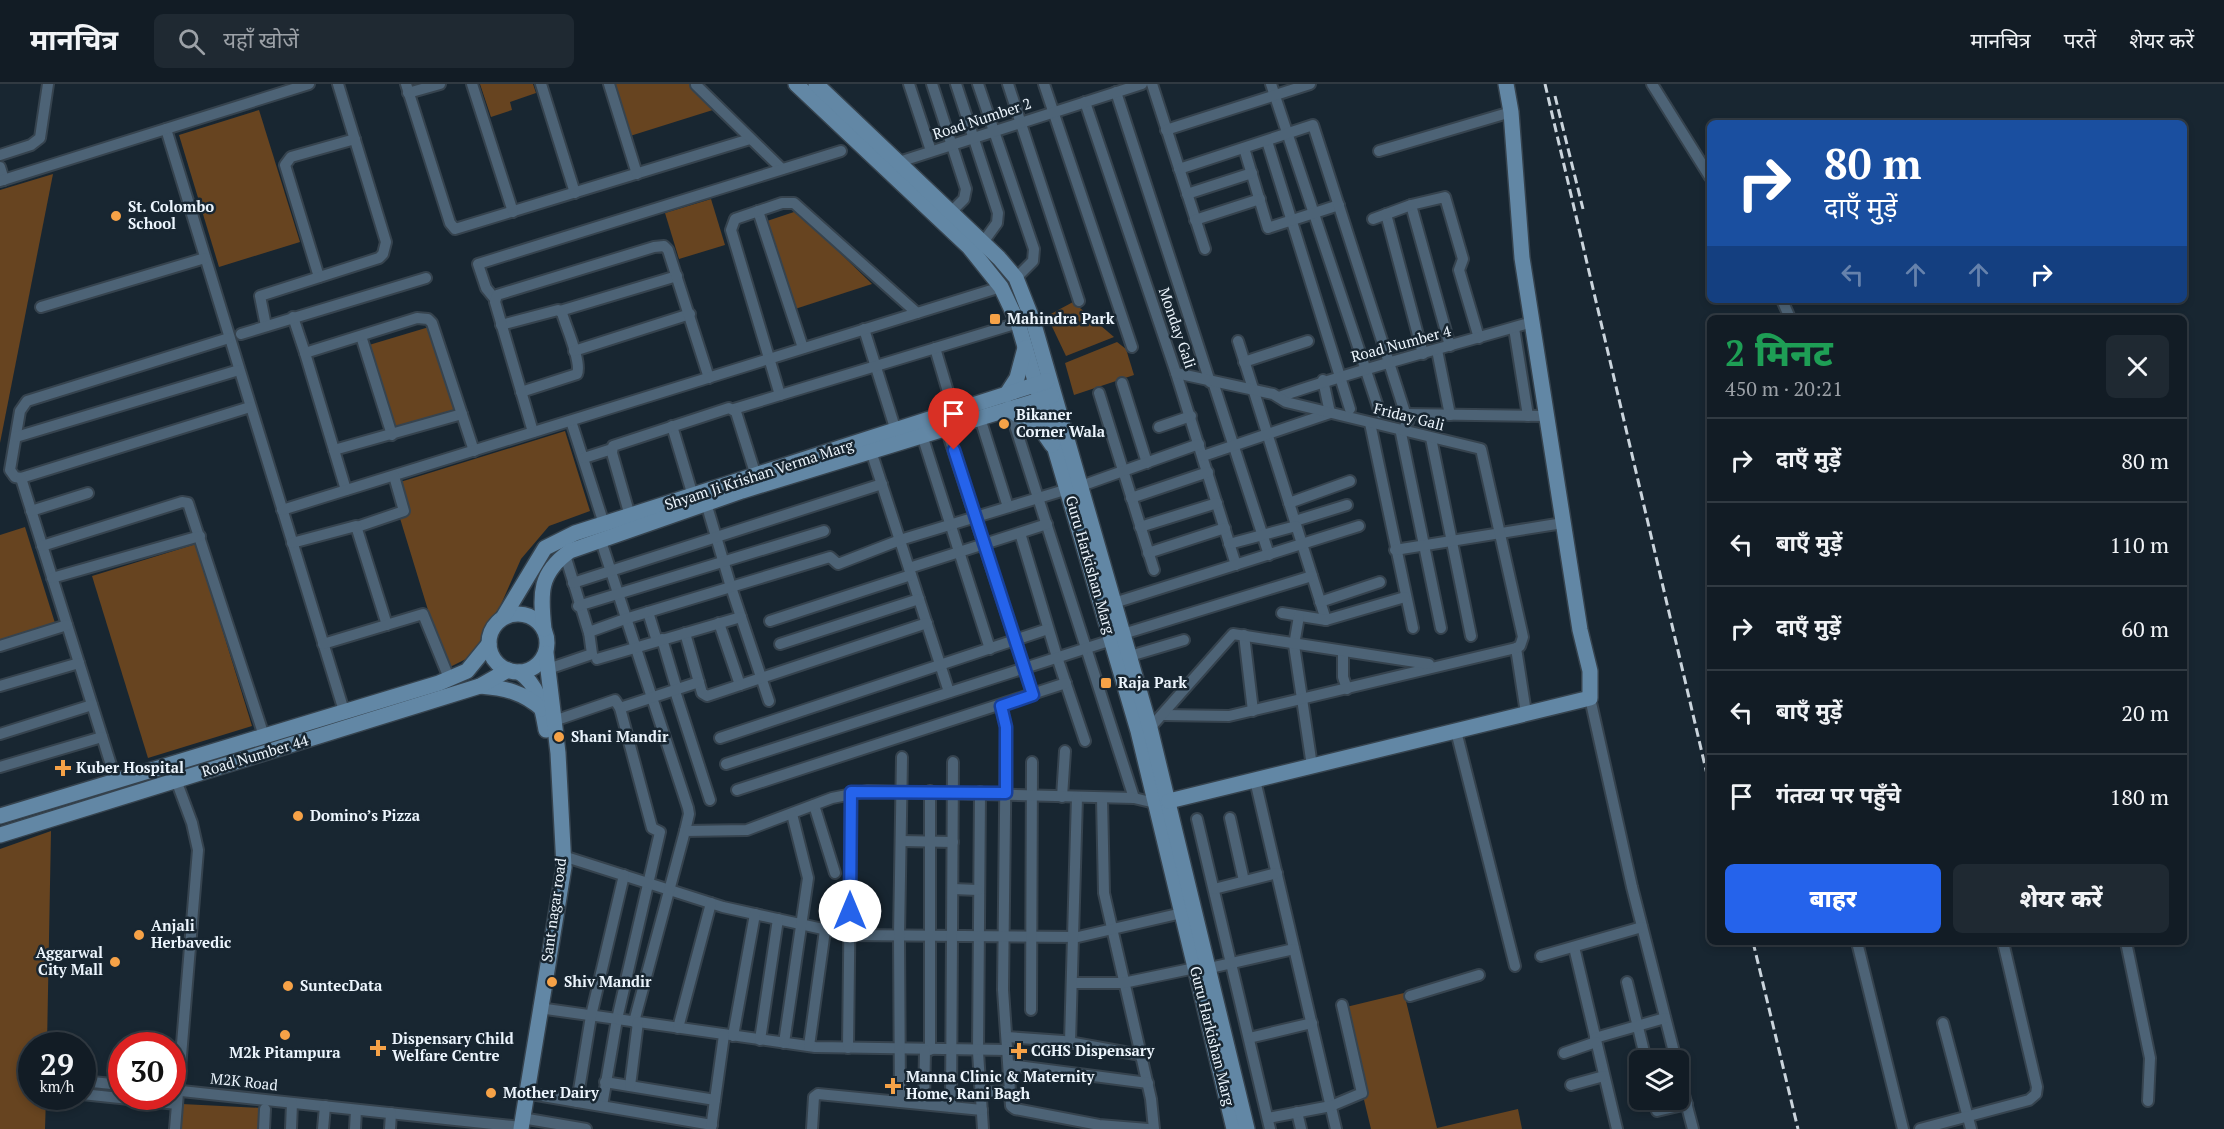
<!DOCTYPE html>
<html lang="hi">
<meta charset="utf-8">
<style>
body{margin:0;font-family:"PT Serif","Noto Sans Devanagari",serif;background:#1f2932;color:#f1f3f6;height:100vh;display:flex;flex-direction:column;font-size:22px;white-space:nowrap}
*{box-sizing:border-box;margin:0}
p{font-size:20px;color:#9ca1a7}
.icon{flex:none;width:33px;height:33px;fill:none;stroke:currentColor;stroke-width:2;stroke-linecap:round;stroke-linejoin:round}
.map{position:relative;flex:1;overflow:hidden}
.drawer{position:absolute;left:1707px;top:231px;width:480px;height:630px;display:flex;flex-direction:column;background:#121c25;border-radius:9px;box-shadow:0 3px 9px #0003,0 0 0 2px #313a42}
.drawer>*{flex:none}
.hud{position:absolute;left:1707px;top:36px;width:480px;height:183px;border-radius:9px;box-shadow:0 3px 9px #0003,0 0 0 2px #313a42;background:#1a4fa0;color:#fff;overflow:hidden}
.fabs{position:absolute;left:1629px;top:966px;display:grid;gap:12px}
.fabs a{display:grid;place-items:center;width:60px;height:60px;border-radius:9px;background:#121c25;box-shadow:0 3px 9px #0003,0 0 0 2px #313a42;font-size:30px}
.speed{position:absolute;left:18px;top:948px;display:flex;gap:12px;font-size:30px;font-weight:700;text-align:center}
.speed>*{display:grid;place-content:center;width:78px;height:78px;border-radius:50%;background:#121c25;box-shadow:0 3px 9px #0003,0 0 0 2px #313a42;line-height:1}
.speed small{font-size:15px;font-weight:400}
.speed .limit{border:9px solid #d22;background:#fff;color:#111}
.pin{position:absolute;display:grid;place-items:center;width:51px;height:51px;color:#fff;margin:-62px -26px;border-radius:50% 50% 50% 0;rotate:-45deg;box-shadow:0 0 6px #0007}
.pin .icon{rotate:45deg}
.me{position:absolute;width:66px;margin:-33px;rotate:0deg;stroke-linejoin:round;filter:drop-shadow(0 0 4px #0008)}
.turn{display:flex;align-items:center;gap:21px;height:126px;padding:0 18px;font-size:27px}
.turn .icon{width:78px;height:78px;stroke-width:2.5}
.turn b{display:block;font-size:42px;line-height:51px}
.lanes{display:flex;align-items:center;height:57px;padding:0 18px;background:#0003;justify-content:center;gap:30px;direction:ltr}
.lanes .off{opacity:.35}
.round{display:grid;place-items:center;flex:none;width:63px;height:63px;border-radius:9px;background:#1f2932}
.overview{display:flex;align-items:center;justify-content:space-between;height:102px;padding:0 18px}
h1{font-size:36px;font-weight:800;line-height:45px;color:#1e9e55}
.action{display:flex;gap:12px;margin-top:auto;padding:12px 18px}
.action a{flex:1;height:69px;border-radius:9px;background:#2563eb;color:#fff;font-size:24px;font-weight:800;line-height:69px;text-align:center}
.action a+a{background:#1f2932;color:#f1f3f6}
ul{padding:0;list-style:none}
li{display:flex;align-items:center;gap:18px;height:84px;padding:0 18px;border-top:2px solid #313a42}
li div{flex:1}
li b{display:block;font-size:22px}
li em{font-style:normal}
header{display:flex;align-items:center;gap:36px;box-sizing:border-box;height:84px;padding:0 30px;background:#121c25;border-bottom:2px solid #313a42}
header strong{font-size:28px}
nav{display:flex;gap:33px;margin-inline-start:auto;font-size:21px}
.search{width:420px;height:54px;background:#1f2932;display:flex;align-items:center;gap:15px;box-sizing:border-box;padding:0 21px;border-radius:9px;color:#9ca1a7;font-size:22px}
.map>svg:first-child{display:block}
</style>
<header>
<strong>मानचित्र</strong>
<div class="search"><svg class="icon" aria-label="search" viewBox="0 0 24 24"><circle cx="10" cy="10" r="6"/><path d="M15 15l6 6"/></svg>यहाँ खोजें</div>
<nav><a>मानचित्र</a><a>परतें</a><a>शेयर करें</a></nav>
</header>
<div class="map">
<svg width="2224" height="1045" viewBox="0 0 2224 1045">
<rect width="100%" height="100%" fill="#182631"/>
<g fill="#674420">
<polygon points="480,0 533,0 536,9 510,18 512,26 491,33"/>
<polygon points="614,0 689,0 716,25 630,52"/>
<polygon points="259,26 300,158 219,183 179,51"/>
<polygon points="53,90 0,359 0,106"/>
<polygon points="711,115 725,161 679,175 665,129"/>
<polygon points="797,127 872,200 795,225 767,137"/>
<polygon points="1073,218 1114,253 1066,272 1047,232"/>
<polygon points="429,243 455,330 395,348 369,261"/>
<polygon points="1117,258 1126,265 1134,291 1074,311 1065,279"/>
<polygon points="565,347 590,427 549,442 521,475 480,568 446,585 399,431 397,399"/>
<polygon points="25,443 55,539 0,557 0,451"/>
<polygon points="196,460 252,642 148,674 92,492"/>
<polygon points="51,747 47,961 32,962 32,1012 46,1013 45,1045 0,1045 0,765"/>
<polygon points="1404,909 1437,1044 1518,1025 1522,1045 1371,1045 1342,924"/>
<polygon points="182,1020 262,1024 261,1045 180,1045"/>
</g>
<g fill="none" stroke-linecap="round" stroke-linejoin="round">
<g stroke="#36434e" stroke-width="14">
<g id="street">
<polyline points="406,0 450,139 455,145 750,55"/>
<polyline points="472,0 513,128"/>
<polyline points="541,0 575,109"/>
<polyline points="609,0 637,90"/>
<polyline points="909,0 931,67"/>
<polyline points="932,0 966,105 964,115 952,127"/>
<polyline points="956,0 998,129 997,139 984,157"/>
<polyline points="978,0 1034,165 1033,177 1016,194"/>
<polyline points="1008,0 1079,217"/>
<polyline points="1044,0 1132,263"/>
<polyline points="1152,0 1205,165"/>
<polyline points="1271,0 1380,329"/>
<polyline points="1652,0 1710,93"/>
<polyline points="696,1 782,85"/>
<polyline points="1116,8 1210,298"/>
<polyline points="408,9 440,0"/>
<polyline points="1085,18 1176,289 1236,481"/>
<polyline points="166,45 344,627"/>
<polyline points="1166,46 1310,0"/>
<polyline points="1267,57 1350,325"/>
<polyline points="1244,64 1268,144 1339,121"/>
<polyline points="1379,67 1511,28"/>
<polyline points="0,71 31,61 40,54 48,0"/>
<polyline points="899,78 1142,0"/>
<polyline points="0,83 4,96"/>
<polyline points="1179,85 1313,41 1408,338 1401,349 1441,544"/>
<polyline points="0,97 309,0"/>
<polyline points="1187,110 1252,89"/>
<polyline points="1411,121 1450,262"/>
<polyline points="758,127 803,264"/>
<polyline points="1386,130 1423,270"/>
<polyline points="1373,135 1411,121 1445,113 1463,175 1459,186 1479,254"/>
<polyline points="1195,136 1260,115"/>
<polyline points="319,193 285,81 291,73 355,55"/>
<polyline points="495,215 486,204 478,180 841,67"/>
<polyline points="1782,216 1790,234"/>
<polyline points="41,223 205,174"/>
<polyline points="560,227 677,192"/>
<polyline points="293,233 305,269"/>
<path d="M501 241 558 226 562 229C566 243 582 278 577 290L521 308"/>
<polyline points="266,242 260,212 379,174 383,170 386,158 338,0"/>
<polyline points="1514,244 1528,332"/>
<polyline points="864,245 896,347"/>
<polyline points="241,250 426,194"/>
<polyline points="361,252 392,351"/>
<polyline points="229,254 27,317 20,327 10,386 15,393 21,394 250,323"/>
<polyline points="1238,257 1326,536"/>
<polyline points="935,264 954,328"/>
<polyline points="1437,266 1450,331"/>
<polyline points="574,267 690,230"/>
<polyline points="1244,278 1308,257"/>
<polyline points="1323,296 1330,329"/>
<polyline points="1213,298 1269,471"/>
<polyline points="1122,299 1147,379"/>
<polyline points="1099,309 1154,486"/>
<polyline points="780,311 731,146 735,135 782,119 794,119 917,229"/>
<path d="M1279 313C1361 284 1448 263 1532 238"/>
<polyline points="734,325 1018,239"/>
<polyline points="1010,326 1134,714"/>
<polyline points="1406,330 1546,332"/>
<polyline points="980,334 1008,423"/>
<polyline points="571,337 604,440"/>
<polyline points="1370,339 1413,544"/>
<polyline points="672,342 693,412"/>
<polyline points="1159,343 1191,332"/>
<polyline points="946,344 1033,611"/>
<polyline points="533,348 495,218 497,211 654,163 664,162 668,166 709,294"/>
<polyline points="922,351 990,565"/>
<polyline points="16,353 239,286"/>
<polyline points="1431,354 1471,552"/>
<polyline points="334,366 462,330"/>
<polyline points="871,367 949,608"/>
<polyline points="1203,372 1330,329"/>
<polyline points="584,374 612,365"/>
<polyline points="21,394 116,697"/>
<polyline points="1081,402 1199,360"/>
<polyline points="346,406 305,269 417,234 428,235 432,239 474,367"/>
<polyline points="1131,414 1208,388"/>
<polyline points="706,419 731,503 769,617"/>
<polyline points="1289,419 1350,397"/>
<polyline points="282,426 1001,203"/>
<polyline points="31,427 88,409"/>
<polyline points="630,432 612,369 613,362 729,324 736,328 756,392"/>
<polyline points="1295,437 1347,421"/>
<polyline points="357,443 404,427 394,392"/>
<polyline points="1140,443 1217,419"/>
<polyline points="1020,449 1057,573 1085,657"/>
<polyline points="601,457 688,724 689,730 685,747"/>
<polyline points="292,459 356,442 387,541"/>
<polyline points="1229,460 1296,442"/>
<polyline points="42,462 182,418 188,419 264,652"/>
<polyline points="1395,466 1563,439"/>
<polyline points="1148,469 1225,444"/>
<polyline points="565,471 589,549"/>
<polyline points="909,484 1047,440"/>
<polyline points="52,494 200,452"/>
<polyline points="573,499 882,400"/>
<polyline points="1320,518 1380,498"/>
<polyline points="1114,519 1359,442"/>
<polyline points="578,522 824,447"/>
<polyline points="648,528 657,557"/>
<polyline points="1282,529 1326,536 1405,513"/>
<polyline points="1299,532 1294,561 1312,682"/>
<polyline points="770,537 911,491"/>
<polyline points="719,539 740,601"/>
<polyline points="685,549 702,609 707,612 927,539"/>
<polyline points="1123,550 1312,492"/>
<polyline points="1244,551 1253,627"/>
<polyline points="662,555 677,606"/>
<polyline points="323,560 423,530 449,594"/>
<polyline points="780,560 919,515"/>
<polyline points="0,562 67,541"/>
<polyline points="1516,564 1526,629"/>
<polyline points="1343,568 1343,593 1347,605"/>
<polyline points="1130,572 1184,556"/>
<polyline points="597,575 741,533"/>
<polyline points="548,585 592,570 589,548 625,535 830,473 838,480 900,456 1068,405"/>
<polyline points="0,602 79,579"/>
<polyline points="675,607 710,716"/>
<polyline points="1590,614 1632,803 1676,976"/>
<polyline points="1001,622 1006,643 1003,906 1011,1022 1015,1025 1099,1041 1148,1045"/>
<polyline points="620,624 699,598"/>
<polyline points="1163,631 1229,632 1516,564 1520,562 1523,553 1481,365 1286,318 1273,310 1176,289"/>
<polyline points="554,637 615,616 620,624 652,744 660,748 617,935 602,1022"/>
<polyline points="1150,644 1233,550 1429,580"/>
<polyline points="1456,647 1515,882"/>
<polyline points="0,650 92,621"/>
<polyline points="720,654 1048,545"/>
<polyline points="726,680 1112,556"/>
<polyline points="0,683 102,653"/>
<polyline points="1255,696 1336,1045"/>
<polyline points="737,706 1066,599"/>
<polyline points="980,708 978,968 983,1045"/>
<polyline points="1062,713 1065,667"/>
<polyline points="1102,714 1104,809 1151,1015 1154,1045"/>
<polyline points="814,721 835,789"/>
<polyline points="1230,734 1244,797"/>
<polyline points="1197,735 1270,1045"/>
<polyline points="901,757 953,758"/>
<polyline points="563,772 723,823 850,851 1078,853 1182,829"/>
<polyline points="953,805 978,806"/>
<polyline points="1214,805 1277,789"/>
<polyline points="1857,858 1903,1045"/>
<polyline points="2126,858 2150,974 2148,1017"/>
<polyline points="1574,863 1617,1045"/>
<polyline points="1541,872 1642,843"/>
<polyline points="1210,884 1294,865"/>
<polyline points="1627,898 1646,976"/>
<polyline points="1073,899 1123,899 1195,884"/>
<polyline points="1410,912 1479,891"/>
<polyline points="539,924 815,963 1008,966"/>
<polyline points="1031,926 1032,678"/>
<polyline points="634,938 685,747 747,746 832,714 867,707 1134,714 1155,719"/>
<polyline points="1943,939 1971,1045"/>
<polyline points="678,944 711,819"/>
<polyline points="733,952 755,830"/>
<polyline points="1007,953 1063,957 1141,971"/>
<polyline points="1249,954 1312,939"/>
<polyline points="1595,954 1665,934"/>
<polyline points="760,956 778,835"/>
<polyline points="1070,958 1077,713"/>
<polyline points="784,959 808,794 792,730"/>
<polyline points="809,962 825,846"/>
<polyline points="848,964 851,708"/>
<polyline points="930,966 930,707"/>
<polyline points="1564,969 1596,958"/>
<polyline points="1009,981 1148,999"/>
<polyline points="1678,988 1693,1045"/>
<polyline points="82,997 122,1001"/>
<polyline points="605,998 715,1016"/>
<polyline points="1571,1001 1604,992"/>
<polyline points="630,1002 638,938"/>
<polyline points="172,1006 521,1043"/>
<polyline points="981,1008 1010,1007"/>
<polyline points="525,1009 712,1041"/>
<polyline points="82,1010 177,1020"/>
<polyline points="577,1018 591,932 624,791"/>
<polyline points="900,1018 899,852 902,673"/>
<polyline points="924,1020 925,966"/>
<polyline points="951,1023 953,678"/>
<polyline points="1657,1027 1687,1020"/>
<polyline points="1297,1028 1301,1045"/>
<polyline points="522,1034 586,1045"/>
<polyline points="1268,1034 1331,1022 1362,1009 1342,921"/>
<polyline points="175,1045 198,766 192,739 176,696"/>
<polyline points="264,1045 265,1025"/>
<polyline points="291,1045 292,1019"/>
<polyline points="323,1045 325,1022"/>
<polyline points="355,1045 356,1026"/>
<polyline points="390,1045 391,1029"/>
<polyline points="711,1045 724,951"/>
<polyline points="812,1045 814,1013 818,1010 982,1026"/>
<polyline points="1920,1045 2029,1016 2036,1010 2037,1003 2003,858"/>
</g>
</g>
<g stroke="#36434e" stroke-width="18">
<g id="secondary">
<polyline points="796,0 969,163 1001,203 1018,239 1138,647 1234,1045"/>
<polyline points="816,0 999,174 1016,194 1033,237 1150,644 1247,1045"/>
<polyline points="1006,311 1017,294 1025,264"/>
<polyline points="1009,325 1043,348 1052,361"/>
<circle cx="518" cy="559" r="29"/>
<polyline points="504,532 545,464 575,449 1047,297"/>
<path d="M544 545C540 509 539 489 570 467L742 407 1052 312"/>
<path d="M519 588C539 601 542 624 546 646"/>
<path d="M480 602C505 604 523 608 542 625"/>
<polyline points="1169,717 1590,614 1590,587 1580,546 1522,174 1511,28 1506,0"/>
<polyline points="0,732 439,599 467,587 489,560"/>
<polyline points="0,751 480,602 508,586"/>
<polyline points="521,1045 564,783 558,669 546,569"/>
</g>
</g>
<use href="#street" stroke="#4d6376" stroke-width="10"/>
<use href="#secondary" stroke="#6287a5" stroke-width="15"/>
<g stroke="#cad4dc" stroke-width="3" stroke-dasharray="9 4.5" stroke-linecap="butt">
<polyline points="1545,0 1710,703"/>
<polyline points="1555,12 1583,125"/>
<polyline points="1753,858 1798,1045"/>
</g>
</g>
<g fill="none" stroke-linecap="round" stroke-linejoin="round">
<g stroke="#184099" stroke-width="15">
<polyline id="route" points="850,827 851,708 1006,709 1006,643 1001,622 1033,611 954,366"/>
</g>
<use href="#route" stroke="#2563eb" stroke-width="10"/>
</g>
<g fill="#f6a247" stroke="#182631" stroke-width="2">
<circle cx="116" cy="132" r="6"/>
<rect x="989" y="229" width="12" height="12" rx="3"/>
<circle cx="1004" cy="340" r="6"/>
<rect x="1100" y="593" width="12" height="12" rx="3"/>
<circle cx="559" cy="653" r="6"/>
<path d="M60 675h6v6h6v6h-6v6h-6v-6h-6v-6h6z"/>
<circle cx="298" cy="732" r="6"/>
<circle cx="139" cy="851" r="6"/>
<circle cx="115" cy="878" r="6"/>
<circle cx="552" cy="898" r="6"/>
<circle cx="288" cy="902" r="6"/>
<circle cx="285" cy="951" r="6"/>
<path d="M375 955h6v6h6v6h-6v6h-6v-6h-6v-6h6z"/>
<path d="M1016 958h6v6h6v6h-6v6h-6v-6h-6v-6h6z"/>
<path d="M890 993h6v6h6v6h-6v6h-6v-6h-6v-6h6z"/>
<circle cx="491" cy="1009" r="6"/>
</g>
<g text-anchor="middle" stroke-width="5" stroke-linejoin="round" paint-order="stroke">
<g font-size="15" fill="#ecf5fd" stroke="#182631">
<text transform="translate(982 35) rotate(-18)" y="5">Road Number 2</text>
<text transform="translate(1177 244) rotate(71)" y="5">Monday Gali</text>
<text transform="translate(1401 260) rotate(-15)" y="5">Road Number 4</text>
<text transform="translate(1409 333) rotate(14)" y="5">Friday Gali</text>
<text transform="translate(759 391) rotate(-18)" y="5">Shyam Ji Krishan Verma Marg</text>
<text transform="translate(1090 481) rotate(74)" y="5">Guru Harkishan Marg</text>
<text transform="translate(255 672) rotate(-17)" y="5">Road Number 44</text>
<text transform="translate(554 826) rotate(-82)" y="5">Sant nagar road</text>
<text transform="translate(1212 952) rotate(76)" y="5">Guru Harkishan Marg</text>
<text transform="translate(244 998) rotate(6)" y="5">M2K Road</text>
</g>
<g font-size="15" font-weight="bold" fill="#ecf5fd" stroke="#182631" text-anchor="start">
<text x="128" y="128">St. Colombo<tspan x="128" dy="17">School</tspan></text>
<text x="1007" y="240">Mahindra Park</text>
<text x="1016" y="336">Bikaner<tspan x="1016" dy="17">Corner Wala</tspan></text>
<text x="1118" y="604">Raja Park</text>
<text x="571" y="658">Shani Mandir</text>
<text x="76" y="689">Kuber Hospital</text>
<text x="310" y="737">Domino’s Pizza</text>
<text x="151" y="847">Anjali<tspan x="151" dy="17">Herbavedic</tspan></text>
<text x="103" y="874" text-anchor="end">Aggarwal<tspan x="103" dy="17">City Mall</tspan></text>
<text x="564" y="903">Shiv Mandir</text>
<text x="300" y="907">SuntecData</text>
<text x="392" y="960">Dispensary Child<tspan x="392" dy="17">Welfare Centre</tspan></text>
<text x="1031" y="972">CGHS Dispensary</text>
<text x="285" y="974" text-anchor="middle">M2k Pitampura</text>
<text x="906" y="998">Manna Clinic &amp; Maternity<tspan x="906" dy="17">Home, Rani Bagh</tspan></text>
<text x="503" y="1014">Mother Dairy</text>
</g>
</g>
</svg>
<div class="fabs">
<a><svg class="icon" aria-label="layers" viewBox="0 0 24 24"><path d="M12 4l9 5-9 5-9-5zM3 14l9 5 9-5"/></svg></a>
</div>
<div class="speed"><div>29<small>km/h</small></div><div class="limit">30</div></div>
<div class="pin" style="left:954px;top:366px;background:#d93025"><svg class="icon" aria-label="arrive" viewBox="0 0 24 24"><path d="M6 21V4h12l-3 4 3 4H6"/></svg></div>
<svg class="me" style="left:850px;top:827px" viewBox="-20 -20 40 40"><circle r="19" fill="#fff"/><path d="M0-13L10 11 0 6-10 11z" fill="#2563eb"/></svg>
<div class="hud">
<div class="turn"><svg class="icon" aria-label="right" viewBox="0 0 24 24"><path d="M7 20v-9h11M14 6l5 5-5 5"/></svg><div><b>80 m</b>दाएँ मुड़ें</div></div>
<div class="lanes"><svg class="icon off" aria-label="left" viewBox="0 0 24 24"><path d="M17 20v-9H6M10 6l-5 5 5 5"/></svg><svg class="icon off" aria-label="ahead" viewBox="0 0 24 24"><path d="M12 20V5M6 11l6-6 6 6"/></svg><svg class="icon off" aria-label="ahead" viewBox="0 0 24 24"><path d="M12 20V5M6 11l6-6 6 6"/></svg><svg class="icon" aria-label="right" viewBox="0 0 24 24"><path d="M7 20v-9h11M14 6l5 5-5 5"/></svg></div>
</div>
<section class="drawer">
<div class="overview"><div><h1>2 मिनट</h1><p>450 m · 20:21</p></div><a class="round"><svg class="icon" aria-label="close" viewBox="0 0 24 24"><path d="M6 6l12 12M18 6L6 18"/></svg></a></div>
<ul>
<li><svg class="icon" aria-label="right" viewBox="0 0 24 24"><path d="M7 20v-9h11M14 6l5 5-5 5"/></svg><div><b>दाएँ मुड़ें</b></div><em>80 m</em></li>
<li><svg class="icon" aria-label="left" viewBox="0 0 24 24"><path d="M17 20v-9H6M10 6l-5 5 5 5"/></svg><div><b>बाएँ मुड़ें</b></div><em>110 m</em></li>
<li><svg class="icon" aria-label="right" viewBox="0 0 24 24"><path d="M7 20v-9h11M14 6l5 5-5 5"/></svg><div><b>दाएँ मुड़ें</b></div><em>60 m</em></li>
<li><svg class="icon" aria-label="left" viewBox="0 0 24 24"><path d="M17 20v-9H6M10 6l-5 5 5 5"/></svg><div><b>बाएँ मुड़ें</b></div><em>20 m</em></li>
<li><svg class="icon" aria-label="arrive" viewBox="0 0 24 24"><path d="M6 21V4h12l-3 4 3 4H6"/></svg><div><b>गंतव्य पर पहुँचे</b></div><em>180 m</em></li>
</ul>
<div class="action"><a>बाहर</a><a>शेयर करें</a></div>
</section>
</div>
